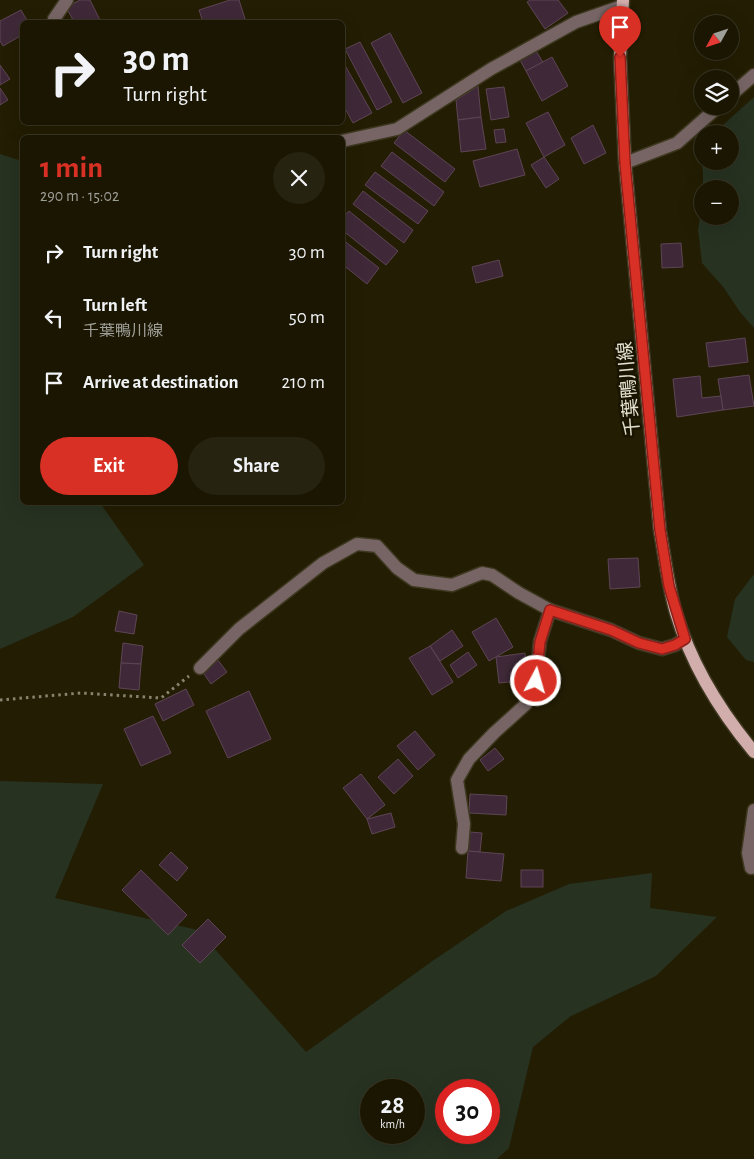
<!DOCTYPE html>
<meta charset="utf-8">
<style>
body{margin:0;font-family:"Alegreya Sans","Noto Sans JP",sans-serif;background:#272311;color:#f1f3f6;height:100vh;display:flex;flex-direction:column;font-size:19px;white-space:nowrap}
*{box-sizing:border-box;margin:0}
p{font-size:16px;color:#9f9f99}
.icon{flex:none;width:28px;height:28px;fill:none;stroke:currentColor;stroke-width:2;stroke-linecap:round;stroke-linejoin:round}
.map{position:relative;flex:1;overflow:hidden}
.sheet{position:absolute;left:20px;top:135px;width:325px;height:370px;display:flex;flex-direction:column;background:#1a1602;border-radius:8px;box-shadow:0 5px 20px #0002,0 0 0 1px #383524}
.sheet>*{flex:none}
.guide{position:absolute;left:20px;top:20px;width:325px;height:105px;border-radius:8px;box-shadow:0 5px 20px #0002,0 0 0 1px #383524;background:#1a1602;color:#f1f3f6;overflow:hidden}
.needle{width:32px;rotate:230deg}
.controls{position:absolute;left:694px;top:15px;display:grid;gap:10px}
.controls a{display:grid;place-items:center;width:45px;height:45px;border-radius:50%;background:#1a1602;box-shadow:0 5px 20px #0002,0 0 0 1px #383524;font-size:25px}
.speed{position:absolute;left:360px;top:1079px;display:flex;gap:10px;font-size:25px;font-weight:700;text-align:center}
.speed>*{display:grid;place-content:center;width:65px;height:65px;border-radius:50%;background:#1a1602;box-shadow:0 5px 20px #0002,0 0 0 1px #383524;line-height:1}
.speed small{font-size:12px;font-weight:400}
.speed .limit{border:8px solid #d22;background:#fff;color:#111}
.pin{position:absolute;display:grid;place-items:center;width:42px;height:42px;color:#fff;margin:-51px -21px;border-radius:50% 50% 50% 0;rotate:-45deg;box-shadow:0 0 5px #0007}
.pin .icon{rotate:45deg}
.me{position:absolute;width:55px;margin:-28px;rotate:6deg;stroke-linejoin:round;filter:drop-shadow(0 0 4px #0008)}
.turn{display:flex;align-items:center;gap:18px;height:105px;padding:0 20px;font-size:22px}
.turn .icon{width:65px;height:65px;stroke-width:2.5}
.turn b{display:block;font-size:35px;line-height:42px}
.round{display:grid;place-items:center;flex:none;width:52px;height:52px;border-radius:26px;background:#272311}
.headline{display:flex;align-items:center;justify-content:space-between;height:85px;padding:0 20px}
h1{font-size:30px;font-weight:600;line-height:38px;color:#d93025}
.primary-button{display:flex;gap:10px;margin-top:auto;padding:10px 20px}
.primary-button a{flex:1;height:58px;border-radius:30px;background:#d93025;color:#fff;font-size:20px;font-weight:600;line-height:58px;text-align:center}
.primary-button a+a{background:#272311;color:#f1f3f6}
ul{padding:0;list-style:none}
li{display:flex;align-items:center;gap:15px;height:65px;padding:0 20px}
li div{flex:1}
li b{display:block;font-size:19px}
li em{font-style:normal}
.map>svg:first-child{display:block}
</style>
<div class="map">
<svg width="754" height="1159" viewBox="0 0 754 1159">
<rect width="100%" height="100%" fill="#231d03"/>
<g fill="#273221" fill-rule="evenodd">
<polygon points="754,97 754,328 740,312 724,288 702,263 698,230 702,204 702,216 730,216 730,189 703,189 703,173 699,147 702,143 702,161 730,161 730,134 713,134"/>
<polygon points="0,154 22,161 22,502 100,503 144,565 73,617 0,649"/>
<polygon points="754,574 754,662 746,660 727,637 735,599"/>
<path d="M0 781 103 784 55 898 198 930 306 1052 431 962 506 911 569 884 652 873 650 908 717 917 656 976 571 1016 533 1047 509 1148 497 1159H0ZM371 1090H414V1132H371ZM446 1090H489V1132H446Z"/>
</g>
<g fill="#3f2938" stroke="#5e4555">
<polygon points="80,0 90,0 101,22 74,22 66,7"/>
<polygon points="230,0 239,0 246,22 203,22 199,10"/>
<polygon points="530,0 558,0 568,13 545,29 527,2"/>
<polygon points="21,10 28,22 22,22 22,35 3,46 0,41 0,21"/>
<polygon points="390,33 422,93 403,103 371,43"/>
<polygon points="360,42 392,102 377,110 345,49"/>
<polygon points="536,51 543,62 526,71 520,60"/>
<polygon points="552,57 568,86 542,101 526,71"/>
<polygon points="342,60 372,113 353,123 342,103"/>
<polygon points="0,65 10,79 0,85"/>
<polygon points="478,86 481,117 458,120 456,100"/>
<polygon points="504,87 509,117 491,120 486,89"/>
<polygon points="0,88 8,100 0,105"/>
<polygon points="548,112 565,145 544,157 526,123"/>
<polygon points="481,117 486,149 461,152 458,120"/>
<polygon points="593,125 606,153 584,164 571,138"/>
<polygon points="504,129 506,142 496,143 494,130"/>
<polygon points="404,130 455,169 445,182 394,143"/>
<polygon points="517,149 525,175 480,187 473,161"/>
<polygon points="392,152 444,192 434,206 381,166"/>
<polygon points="544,157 559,179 546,188 531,165"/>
<polygon points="375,172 428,211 418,224 365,185"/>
<polygon points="363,191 413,230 404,243 353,204"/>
<polygon points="349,211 398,251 386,265 342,230 342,219"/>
<polygon points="342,239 379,268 367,284 342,264"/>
<polygon points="681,243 683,267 662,268 661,244"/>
<polygon points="499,260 503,276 476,283 472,267"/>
<polygon points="745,338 748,362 709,367 706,343"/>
<polygon points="749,375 754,406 723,410 718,379"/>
<polygon points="700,376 702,398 721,396 723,410 677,417 673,379"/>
<polygon points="638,558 640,587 610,589 608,559"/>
<polygon points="119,611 137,615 134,634 115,631"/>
<polygon points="496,618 513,647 489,661 472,632"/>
<polygon points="452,630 463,646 440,661 430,646"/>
<polygon points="123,643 143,646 141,664 121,663"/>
<polygon points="430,646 453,682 432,695 409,658"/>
<polygon points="468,652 477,665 458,678 450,665"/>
<polygon points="525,653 528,680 499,683 496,657"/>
<polygon points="217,659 227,672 211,684 202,671"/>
<polygon points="121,663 141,664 139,690 119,688"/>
<polygon points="186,689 194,705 163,721 155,704"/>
<polygon points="249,691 271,739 228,758 206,711"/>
<polygon points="153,716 171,753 141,766 124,729"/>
<polygon points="415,731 435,755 418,770 397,746"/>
<polygon points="495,748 504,759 488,771 480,760"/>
<polygon points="398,759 413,776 394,794 378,777"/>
<polygon points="361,774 385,805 367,819 343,788"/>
<polygon points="470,794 507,796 506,815 469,813"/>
<polygon points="391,813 395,827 372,834 367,819"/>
<polygon points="470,832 482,833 480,852 468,851"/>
<polygon points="468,851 504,854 501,881 466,878"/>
<polygon points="171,852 188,868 177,881 159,865"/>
<polygon points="141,870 187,915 168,935 122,890"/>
<rect x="521" y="870" width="22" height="17"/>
<polygon points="208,919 226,937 200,963 182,945"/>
</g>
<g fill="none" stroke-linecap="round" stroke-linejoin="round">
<g stroke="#3e3820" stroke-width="15">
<g id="minor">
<polyline points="54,19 67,0"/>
<polyline points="730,96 754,75"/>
<polyline points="342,141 397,129 491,69 576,22 622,6"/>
<polyline points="625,163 677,143 719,106"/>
<polyline points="200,668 239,629 323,563 357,544 377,546 397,568 414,580 452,585 482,573 492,575 519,593 550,610 611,630 639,643 662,649 675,645 685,639"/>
<polyline points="462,848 464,824 457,780 469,759 494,733 526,704 536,681 540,641 550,610"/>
<polyline points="751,868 748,853 754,810"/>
</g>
</g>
<g stroke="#3e3820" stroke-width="15">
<path id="major" d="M623 0 620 57 625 163 660 531C665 558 668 586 676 613 691 664 720 711 754 752"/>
</g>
<polyline stroke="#88846f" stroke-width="3" stroke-dasharray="2.5 4" stroke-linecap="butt" points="0,700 81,693 161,698 189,676"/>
<use href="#minor" stroke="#766564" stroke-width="12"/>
<use href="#major" stroke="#d1adac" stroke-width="12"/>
</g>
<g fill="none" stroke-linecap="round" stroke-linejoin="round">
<g stroke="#8d1f18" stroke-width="12">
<polyline id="route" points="536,681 540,642 550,610 611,630 639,643 662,649 675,645 685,639 669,586 660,530 625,163 620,57"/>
</g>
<use href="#route" stroke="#d93025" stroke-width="9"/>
</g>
<g text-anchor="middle" stroke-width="5" stroke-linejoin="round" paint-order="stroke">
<g font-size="19" fill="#e3e0d0" stroke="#191400">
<text transform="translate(628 389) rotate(-95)" y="7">千葉鴨川線</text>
</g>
</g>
</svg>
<div class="controls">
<a><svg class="needle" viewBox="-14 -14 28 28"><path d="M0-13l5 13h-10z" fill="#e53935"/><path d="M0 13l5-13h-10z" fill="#9f9f99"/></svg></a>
<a><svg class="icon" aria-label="layers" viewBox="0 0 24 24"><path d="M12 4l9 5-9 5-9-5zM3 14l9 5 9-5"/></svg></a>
<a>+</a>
<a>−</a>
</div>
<div class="speed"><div>28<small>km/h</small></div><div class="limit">30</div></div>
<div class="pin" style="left:620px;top:57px;background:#d93025"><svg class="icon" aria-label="arrive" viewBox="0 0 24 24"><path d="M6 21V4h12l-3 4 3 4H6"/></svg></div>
<svg class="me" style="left:536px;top:681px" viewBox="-20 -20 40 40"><circle r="17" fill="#d93025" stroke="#fff" stroke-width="3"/><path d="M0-11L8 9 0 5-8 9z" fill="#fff"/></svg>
<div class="guide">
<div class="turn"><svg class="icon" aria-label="right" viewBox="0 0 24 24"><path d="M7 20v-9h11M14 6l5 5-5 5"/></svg><div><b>30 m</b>Turn right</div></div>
</div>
<section class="sheet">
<div class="headline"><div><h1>1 min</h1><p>290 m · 15:02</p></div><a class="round"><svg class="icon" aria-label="close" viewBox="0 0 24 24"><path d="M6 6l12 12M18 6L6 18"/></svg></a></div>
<ul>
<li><svg class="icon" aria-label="right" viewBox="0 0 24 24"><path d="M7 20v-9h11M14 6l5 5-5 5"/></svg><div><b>Turn right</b></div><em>30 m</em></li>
<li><svg class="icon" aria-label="left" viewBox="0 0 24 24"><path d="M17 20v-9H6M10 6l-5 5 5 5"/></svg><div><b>Turn left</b><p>千葉鴨川線</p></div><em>50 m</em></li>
<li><svg class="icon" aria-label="arrive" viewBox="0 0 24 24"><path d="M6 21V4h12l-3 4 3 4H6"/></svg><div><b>Arrive at destination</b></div><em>210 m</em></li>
</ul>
<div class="primary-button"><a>Exit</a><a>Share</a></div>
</section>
</div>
